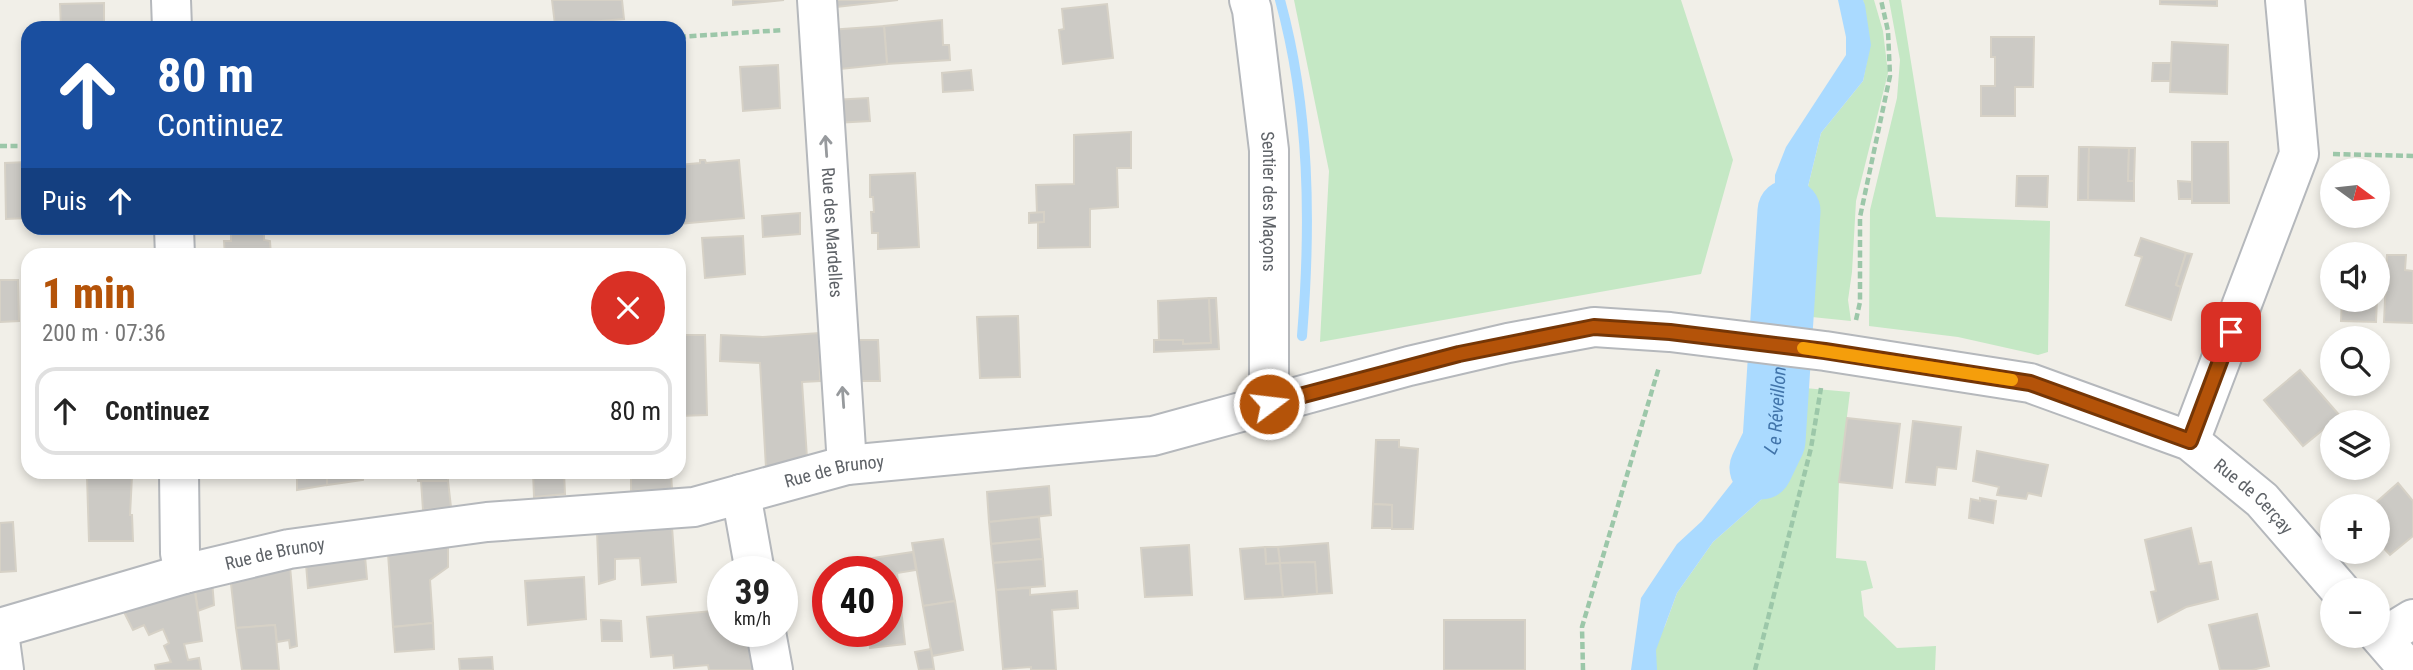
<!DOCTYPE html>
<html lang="fr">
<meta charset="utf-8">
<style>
body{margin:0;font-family:"Roboto Condensed",sans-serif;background:#f2f2f2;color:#222;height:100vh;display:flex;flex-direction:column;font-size:26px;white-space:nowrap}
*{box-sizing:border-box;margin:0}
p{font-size:23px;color:#767676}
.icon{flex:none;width:38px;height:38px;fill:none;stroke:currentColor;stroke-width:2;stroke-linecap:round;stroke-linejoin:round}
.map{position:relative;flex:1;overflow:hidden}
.panel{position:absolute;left:21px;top:248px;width:665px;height:231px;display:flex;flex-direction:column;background:#fff;border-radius:21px;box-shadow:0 4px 10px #0003}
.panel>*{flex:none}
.hud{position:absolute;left:21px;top:21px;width:665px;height:214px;border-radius:21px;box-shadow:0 4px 10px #0003;background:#1a4fa0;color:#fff;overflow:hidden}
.needle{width:46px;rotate:105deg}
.fabs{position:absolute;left:2320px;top:158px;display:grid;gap:14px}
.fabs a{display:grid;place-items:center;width:70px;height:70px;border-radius:50%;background:#fff;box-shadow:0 4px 10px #0003;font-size:35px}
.speed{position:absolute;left:707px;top:556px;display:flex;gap:14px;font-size:35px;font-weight:700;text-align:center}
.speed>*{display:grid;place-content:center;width:91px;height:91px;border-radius:50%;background:#fff;box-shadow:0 4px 10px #0003;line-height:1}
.speed small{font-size:18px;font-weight:400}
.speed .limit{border:10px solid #d22;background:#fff;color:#111}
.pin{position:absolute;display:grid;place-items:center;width:60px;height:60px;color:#fff;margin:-30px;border-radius:14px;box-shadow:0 4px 10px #0006}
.me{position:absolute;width:77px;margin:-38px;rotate:75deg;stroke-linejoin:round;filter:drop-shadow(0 0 5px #0008)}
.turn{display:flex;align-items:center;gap:24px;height:147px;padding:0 21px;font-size:32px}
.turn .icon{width:91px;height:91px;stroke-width:2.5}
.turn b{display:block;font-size:49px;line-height:60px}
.then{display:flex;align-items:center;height:66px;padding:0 21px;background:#0003;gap:14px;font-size:26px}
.round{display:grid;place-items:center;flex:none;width:74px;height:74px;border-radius:37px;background:#f2f2f2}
.overview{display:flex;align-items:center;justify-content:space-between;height:119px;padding:0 21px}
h1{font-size:42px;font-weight:800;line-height:52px;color:#b45309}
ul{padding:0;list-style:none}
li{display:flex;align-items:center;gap:21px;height:88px;margin:0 14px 10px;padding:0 7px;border:4px solid #e0e0e0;border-radius:21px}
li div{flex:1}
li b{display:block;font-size:26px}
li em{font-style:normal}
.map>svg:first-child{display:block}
</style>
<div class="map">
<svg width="2413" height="670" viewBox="0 0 2413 670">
<rect width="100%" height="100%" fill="#f1efe8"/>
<g fill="#c5e8c5">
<polygon points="1294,0 1681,0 1733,160 1701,274 1320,342 1329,171"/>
<polygon points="1863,0 1874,0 1883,31 1888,73 1856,201 1852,272 1848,300 1851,321 1802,316 1803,303 1793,300 1804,203 1821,133 1863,81 1870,45"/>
<polygon points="1889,0 1901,0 1936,217 2050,221 2048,352 2038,355 1958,337 1869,326 1870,210 1897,98 1900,60"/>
<polygon points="1782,386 1850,392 1839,481 1836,558 1866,561 1873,588 1861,591 1864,616 1897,648 1936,646 1935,670 1640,670 1665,626 1677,593 1713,542 1763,498 1790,406"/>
</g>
<g fill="#aadaff">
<polygon points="1838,0 1863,0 1865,5 1871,45 1863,81 1821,133 1804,203 1793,300 1774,297 1775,175 1786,147 1846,55 1846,37"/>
<polygon points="1768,385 1782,386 1790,406 1788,441 1763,498 1713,542 1677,593 1656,650 1657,670 1631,670 1641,598 1677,544 1702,521 1757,451 1767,432 1764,411"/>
</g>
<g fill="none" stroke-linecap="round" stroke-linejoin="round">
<path stroke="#aadaff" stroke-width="10" d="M1280 0C1310 109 1311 224 1302 336"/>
<path stroke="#aadaff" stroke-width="63" id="s1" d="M1761 468 1774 441 1789 211"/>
</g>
<g fill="#cccac5" stroke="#d6d1c6" stroke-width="2">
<polygon points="552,0 622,0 624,19 555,25"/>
<polygon points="733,0 784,0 733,5"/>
<polygon points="827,0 898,0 828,8"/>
<polygon points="2160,0 2217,0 2217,6 2160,4"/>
<polygon points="104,3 104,28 61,28 60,4"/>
<polygon points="1107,4 1113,58 1063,64 1059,30 1064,29 1062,9"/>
<polygon points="942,20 943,45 949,45 950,60 887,64 884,26"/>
<polygon points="884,26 887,64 831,70 829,30"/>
<polygon points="1991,37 2034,37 2033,87 2015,87 2015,116 1981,116 1981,86 1995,86 1995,57 1991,57"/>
<polygon points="2172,42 2228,45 2227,94 2170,92"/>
<polygon points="2153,63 2171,63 2170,81 2152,81"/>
<polygon points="778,65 780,108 743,111 740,67"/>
<polygon points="971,70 973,90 943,92 942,73"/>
<polygon points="868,98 870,121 835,123 833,100"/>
<polygon points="1131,132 1131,168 1117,168 1118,207 1090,209 1090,247 1038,248 1038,222 1044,222 1044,212 1037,213 1036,185 1074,184 1074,135"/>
<polygon points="2192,142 2228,142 2229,203 2192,203"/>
<polygon points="2079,147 2089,147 2088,200 2078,200"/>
<polygon points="2089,147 2129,148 2128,181 2134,181 2134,201 2088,200"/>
<polygon points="2129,148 2135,148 2134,181 2128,181"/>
<polygon points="700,160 705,160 706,163 739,160 744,218 679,224 679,165 700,163"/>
<polygon points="28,162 28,218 6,219 5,163"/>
<polygon points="915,173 919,247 878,249 878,233 872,233 871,212 874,212 873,197 870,197 870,175"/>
<polygon points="2017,176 2048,176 2047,207 2016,206"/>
<polygon points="2178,181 2192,182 2192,199 2179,199"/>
<polygon points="1044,212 1044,222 1029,223 1029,213"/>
<polygon points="800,213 800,234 763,237 762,216"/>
<polygon points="231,228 264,228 264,240 270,241 271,256 225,256 224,241 231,241"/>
<polygon points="743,236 745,274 705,278 702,238"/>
<polygon points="2141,238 2186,253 2176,285 2181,287 2171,320 2126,305 2142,257 2135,255"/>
<polygon points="2186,253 2192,254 2181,287 2176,285"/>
<polygon points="2387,255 2406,255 2405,270 2413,271 2413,323 2384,322"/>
<polygon points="0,280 18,280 19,321 0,322"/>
<polygon points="1209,298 1211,343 1183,344 1183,340 1159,340 1158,301"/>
<polygon points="1209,298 1216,298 1219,349 1154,352 1154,340 1183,340 1183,344 1211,343"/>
<polygon points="2342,299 2377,299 2376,322 2341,321"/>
<polygon points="1018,316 1020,377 980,378 977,317"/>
<polygon points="819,333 820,381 802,382 807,458 766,468 760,363 720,361 721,335 763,337"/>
<polygon points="679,335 705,335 707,415 679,416"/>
<polygon points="850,340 878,340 880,381 853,381"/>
<polygon points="2300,370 2340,416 2303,446 2264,400"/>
<polygon points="1847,418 1900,424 1892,488 1839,482"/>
<polygon points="1913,421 1961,427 1956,469 1937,467 1935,485 1906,482"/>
<polygon points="1376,440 1399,440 1399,447 1418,449 1413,529 1392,529 1392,505 1373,504"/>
<polygon points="1977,451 2048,465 2041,496 2028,493 2026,499 1997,495 1999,487 1973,481"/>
<polygon points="305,472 327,472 327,485 297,490 297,479"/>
<polygon points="327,472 363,472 363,480 327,485"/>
<rect x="418" y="472" width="30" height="9"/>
<polygon points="533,472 564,472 565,494 534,497"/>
<polygon points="631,472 671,472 672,489 631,491"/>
<polygon points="87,476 132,476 130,515 132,515 133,541 89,541"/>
<polygon points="421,481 448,481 451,507 423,510"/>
<polygon points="2398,483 2413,501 2413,536 2390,555 2378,542 2378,506 2372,506"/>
<polygon points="1049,486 1051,515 989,522 987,492"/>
<polygon points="1980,498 1996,501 1993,523 1969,518 1971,499 1980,501"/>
<polygon points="1373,504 1392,505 1392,528 1372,528"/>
<polygon points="1039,517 1041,539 991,544 989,522"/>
<polygon points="13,522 16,571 0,572 0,523"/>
<polygon points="672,527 676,582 642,585 640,558 615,559 615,579 599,584 597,531"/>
<polygon points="2191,528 2199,564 2211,562 2218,599 2186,607 2158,622 2151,592 2156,591 2145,540"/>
<polygon points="943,539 955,601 923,606 912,543"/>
<polygon points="1041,539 1043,559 993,563 991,544"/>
<polygon points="1328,543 1332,593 1317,594 1315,562 1280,563 1278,547"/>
<polygon points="448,544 448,567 430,580 433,623 393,627 388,553"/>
<polygon points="1189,545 1192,595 1145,597 1141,548"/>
<polygon points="1265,547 1278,547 1280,563 1266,564"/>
<polygon points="1265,547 1266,564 1280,563 1283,597 1245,599 1240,549"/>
<polygon points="913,552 916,570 897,573 905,644 870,648 868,632 887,632 887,572 860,572 859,560"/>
<polygon points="365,556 367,579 308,588 306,564"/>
<polygon points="1043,559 1045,586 996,590 993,563"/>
<polygon points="1315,562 1317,594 1283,597 1280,563"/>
<polygon points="290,566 297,646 290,648 289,640 277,642 275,625 236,628 230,575"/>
<polygon points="584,577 586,619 528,625 525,581"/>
<polygon points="212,580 214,605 198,611 194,585"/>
<polygon points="194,585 202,641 184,644 188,660 199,658 201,670 156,670 155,665 171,662 164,646 169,643 163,629 149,635 144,625 133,630 124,612 157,596"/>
<polygon points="1030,588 1030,595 1077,591 1078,608 1052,610 1056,670 1031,670 1031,667 1003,669 996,590"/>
<polygon points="955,601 963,650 932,656 923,606"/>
<polygon points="723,610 723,632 754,632 755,670 709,670 708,665 674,668 673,655 651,657 647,617"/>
<polygon points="2257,614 2269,666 2252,670 2220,670 2209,625"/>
<polygon points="601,620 621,621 622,641 602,641"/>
<rect x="1444" y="620" width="81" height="50"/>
<polygon points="433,623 434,649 395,652 393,627"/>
<polygon points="275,625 279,670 242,670 236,628"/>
<polygon points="931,649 934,669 919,670 915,652"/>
<polygon points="492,657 493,670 460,670 459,659"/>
</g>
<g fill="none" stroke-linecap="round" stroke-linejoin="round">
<g stroke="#b5b8bc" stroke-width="42">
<g id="minor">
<polyline points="171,0 172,28"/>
<path id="s2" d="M817 0 847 465"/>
<path id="s3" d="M1249 0 1252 10 1269 150V404"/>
<polyline points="174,228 175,256"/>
<polyline points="2190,441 2299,154 2285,0"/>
<polyline points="179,472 180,553 184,574"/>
<polyline points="741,494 755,572"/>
<path id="s4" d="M0 628 184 574 289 549 487 522 694 507 847 465 1153 436 1409 366 1508 343 1594 327 1670 332 1825 351 2030 383 2190 441 2262 500 2340 590"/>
<polyline points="766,632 773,670"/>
<polyline points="2378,634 2409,670"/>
<polyline points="2382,638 2413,619"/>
<polyline points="0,640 4,670"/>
</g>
</g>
<g stroke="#9cc7a9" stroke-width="4.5" stroke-dasharray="7 3.5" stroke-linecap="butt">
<polyline points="679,37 783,30"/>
<polyline points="0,146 28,146"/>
<polyline points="2333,154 2413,156"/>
<polyline points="1856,320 1860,302 1860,217 1890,76 1888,31 1881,0"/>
<polyline points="1583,670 1582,627 1659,367"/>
<polyline points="1755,670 1811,448 1821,388"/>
</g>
<use href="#minor" stroke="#fff" stroke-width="38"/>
</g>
<defs><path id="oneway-shaft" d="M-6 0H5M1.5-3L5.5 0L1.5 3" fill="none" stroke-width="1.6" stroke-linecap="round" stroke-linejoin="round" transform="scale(1.75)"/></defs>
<g stroke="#979a9d">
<use href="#oneway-shaft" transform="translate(826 146) rotate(-94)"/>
<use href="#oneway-shaft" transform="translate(843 397) rotate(-94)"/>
</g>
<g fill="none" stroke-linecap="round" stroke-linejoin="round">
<g stroke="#753606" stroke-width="18">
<polyline id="route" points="1269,404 1459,354 1594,327 1670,332 1825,351 2030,383 2190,441 2231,332"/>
</g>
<use href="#route" stroke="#b45309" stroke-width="12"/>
<polyline stroke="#f59e0b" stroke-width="12" points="1803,348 2012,380"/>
</g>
<g text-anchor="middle" stroke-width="5" stroke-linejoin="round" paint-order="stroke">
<g font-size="18" fill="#5f6368" stroke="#fff">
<text dy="6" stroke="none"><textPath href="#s3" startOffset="203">Sentier des Maçons</textPath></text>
<text dy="6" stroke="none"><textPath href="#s2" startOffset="233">Rue des Mardelles</textPath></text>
<text dy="6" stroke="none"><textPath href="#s4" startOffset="852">Rue de Brunoy</textPath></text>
<text dy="6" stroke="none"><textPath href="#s4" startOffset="2322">Rue de Cerçay</textPath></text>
<text dy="6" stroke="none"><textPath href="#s4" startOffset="285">Rue de Brunoy</textPath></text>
</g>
<g font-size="19" font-style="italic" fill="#4174aa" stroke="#fff">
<text dy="7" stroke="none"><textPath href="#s1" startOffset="61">Le Réveillon</textPath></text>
</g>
</g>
</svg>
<div class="fabs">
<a><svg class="needle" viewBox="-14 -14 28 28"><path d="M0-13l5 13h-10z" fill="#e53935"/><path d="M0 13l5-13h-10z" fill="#767676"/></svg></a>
<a><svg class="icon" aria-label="sound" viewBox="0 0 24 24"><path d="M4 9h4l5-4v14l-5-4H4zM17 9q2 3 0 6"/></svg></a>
<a><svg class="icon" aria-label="search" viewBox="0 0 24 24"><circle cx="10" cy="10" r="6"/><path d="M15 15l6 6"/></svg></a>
<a><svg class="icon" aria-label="layers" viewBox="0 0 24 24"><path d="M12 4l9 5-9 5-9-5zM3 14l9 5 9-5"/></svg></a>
<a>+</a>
<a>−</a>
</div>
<div class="speed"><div>39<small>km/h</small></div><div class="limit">40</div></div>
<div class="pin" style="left:2231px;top:332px;background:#d93025"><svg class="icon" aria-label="arrive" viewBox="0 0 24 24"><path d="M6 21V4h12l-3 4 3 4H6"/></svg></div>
<svg class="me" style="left:1269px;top:404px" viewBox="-20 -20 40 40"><circle r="17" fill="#b45309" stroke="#fff" stroke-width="3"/><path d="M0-11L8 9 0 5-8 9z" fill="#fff"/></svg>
<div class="hud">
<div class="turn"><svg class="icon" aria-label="ahead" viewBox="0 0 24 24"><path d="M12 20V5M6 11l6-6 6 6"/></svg><div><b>80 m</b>Continuez</div></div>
<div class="then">Puis<svg class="icon" aria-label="ahead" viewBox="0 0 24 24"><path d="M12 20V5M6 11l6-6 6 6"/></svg></div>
</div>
<section class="panel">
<div class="overview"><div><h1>1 min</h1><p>200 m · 07:36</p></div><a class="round" style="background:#d93025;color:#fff"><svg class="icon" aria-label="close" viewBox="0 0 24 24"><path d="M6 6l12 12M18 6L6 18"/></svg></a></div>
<ul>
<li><svg class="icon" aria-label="ahead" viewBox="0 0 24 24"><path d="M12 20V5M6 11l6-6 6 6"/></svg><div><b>Continuez</b></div><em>80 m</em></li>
</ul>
</section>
</div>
